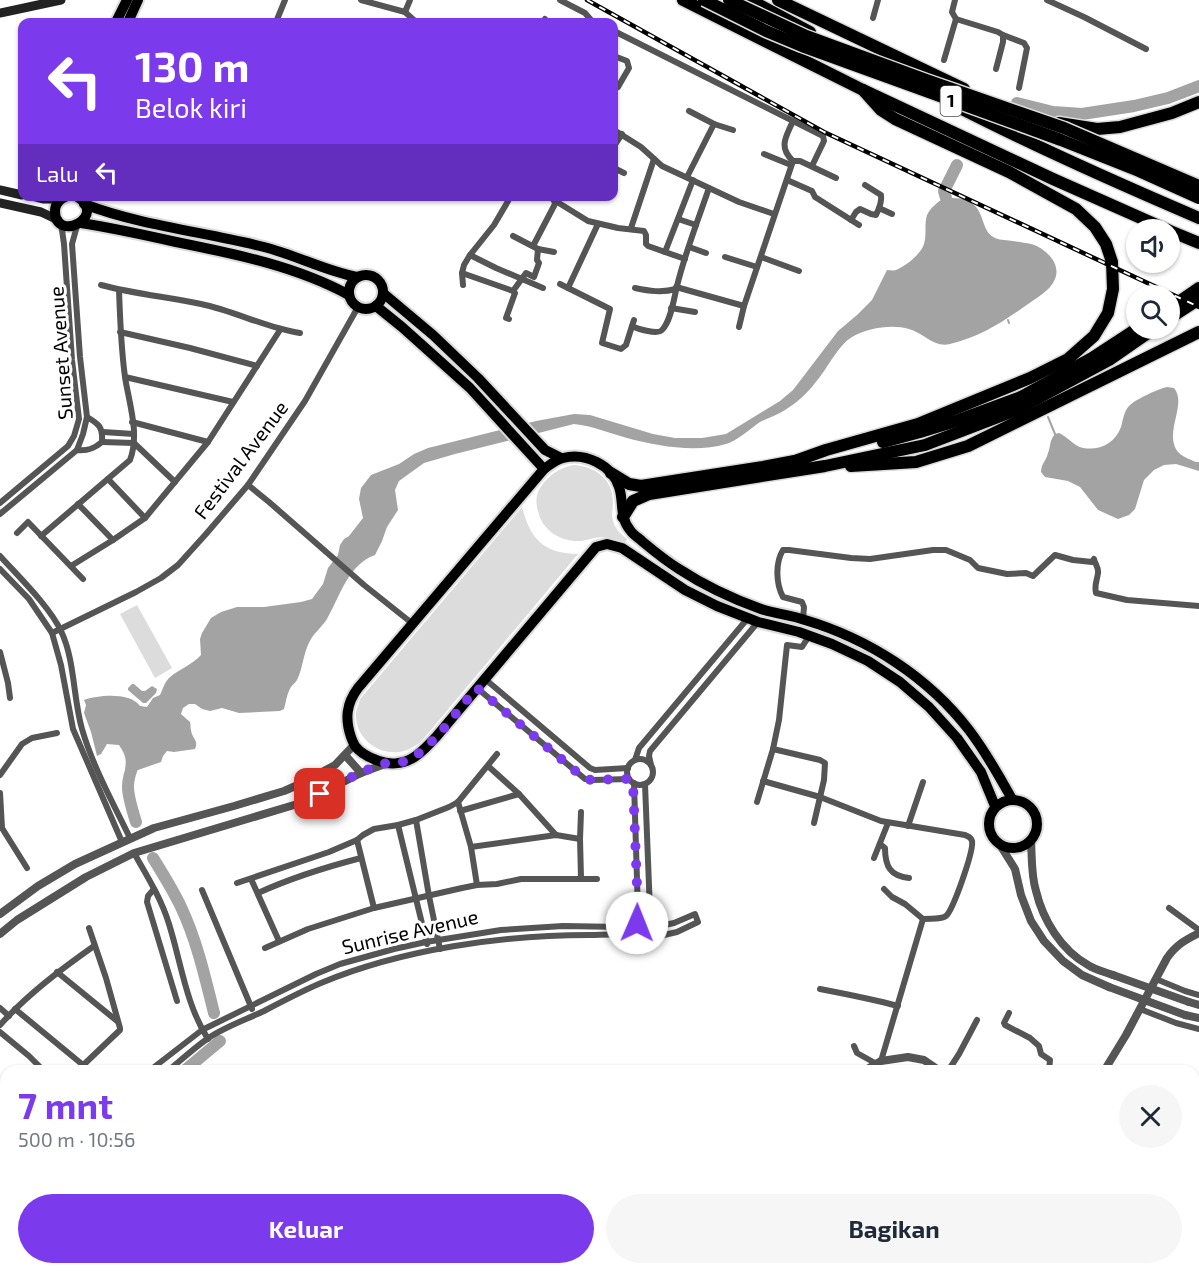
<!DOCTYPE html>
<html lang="id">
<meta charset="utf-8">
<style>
body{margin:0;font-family:"Exo 2",sans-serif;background:#f6f6f7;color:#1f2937;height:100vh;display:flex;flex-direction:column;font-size:22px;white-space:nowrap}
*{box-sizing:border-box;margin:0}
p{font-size:20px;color:#747a83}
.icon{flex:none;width:33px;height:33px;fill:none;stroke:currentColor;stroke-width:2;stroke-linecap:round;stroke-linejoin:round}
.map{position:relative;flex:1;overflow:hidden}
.details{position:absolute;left:0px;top:1065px;width:1200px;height:210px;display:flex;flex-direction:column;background:#fff;border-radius:18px 18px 0 0;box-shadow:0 2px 4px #0004}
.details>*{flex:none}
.top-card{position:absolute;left:18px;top:18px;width:600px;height:183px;border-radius:12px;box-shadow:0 2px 4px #0004;background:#7c3aed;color:#fff;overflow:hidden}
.tools{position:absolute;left:1126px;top:219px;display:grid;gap:12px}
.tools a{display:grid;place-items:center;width:54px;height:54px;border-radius:50%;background:#fff;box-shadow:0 2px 4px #0004;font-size:30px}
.pin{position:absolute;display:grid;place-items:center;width:51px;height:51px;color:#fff;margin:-26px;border-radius:12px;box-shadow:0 3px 9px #0006}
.me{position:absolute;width:66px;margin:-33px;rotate:1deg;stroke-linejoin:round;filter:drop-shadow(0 0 4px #0008)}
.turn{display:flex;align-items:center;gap:21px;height:126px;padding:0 18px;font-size:27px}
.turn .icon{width:78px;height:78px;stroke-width:2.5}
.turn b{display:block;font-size:42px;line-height:51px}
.then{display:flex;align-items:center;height:57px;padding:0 18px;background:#0003;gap:12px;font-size:22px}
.round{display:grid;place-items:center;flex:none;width:63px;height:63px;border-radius:32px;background:#f6f6f7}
.overview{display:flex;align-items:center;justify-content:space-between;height:102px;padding:0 18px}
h1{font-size:36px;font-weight:700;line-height:45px;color:#7c3aed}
.action{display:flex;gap:12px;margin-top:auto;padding:12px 18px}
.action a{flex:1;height:69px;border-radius:36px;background:#7c3aed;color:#fff;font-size:24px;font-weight:700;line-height:69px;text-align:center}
.action a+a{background:#f6f6f7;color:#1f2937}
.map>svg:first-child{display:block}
</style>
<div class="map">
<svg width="1199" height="1275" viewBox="0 0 1199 1275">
<rect width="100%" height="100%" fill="#fff"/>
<g fill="#dcdcdc">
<path d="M573 465C594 466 613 478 613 502 613 509 611 514 613 521 615 529 621 534 627 539L625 543C615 538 605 536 594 538 589 539 584 541 580 541 560 542 542 530 538 511 535 501 536 493 542 485 552 473 558 469 573 465Z"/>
<path d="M522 507C531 540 543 553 578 554L420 743C413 747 407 751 399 752 376 755 354 736 356 712 357 708 359 703 360 699Z"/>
<polygon points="137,605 172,668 155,678 120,614"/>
</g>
<g fill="#a3a3a3">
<path d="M944 198C954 198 967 197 974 205 987 217 980 238 1004 240 1013 241 1023 242 1031 244 1046 248 1063 265 1054 281 1050 290 1038 297 1031 302 1004 321 983 336 950 344 934 348 924 333 909 329 892 324 867 328 852 337 838 345 826 371 815 383 808 393 795 404 785 410 777 415 768 418 760 422 750 429 737 441 726 444 696 453 656 446 627 438 609 433 593 426 574 424L455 454 424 463 399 481 395 490 398 510 387 527 382 541 375 555C348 565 341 594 328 617 324 625 316 631 311 639 303 652 303 669 297 680 296 682 293 684 291 687 287 693 286 702 284 709L280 711 239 713 222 708 210 711 202 709 195 704H189L183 708 181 714 190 722C191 725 190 727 191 730 192 739 199 740 195 749L174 752 167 751 163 756 161 762 138 770 125 769C127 759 125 754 119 745L107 744 101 754 97 756 91 732 84 713 86 705 84 700C99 695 130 692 140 706L147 707 153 698 160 695C163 689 164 683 169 678 179 669 192 665 201 655L200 639 202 633 211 618 221 612 237 607H264L301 602 312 599 323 584 328 568 338 555 340 545 344 539 349 536 363 518 359 499 361 488 371 475 399 464 414 454 428 448 536 421 574 414 590 415 653 434 675 438H702L726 434 780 401 793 390 838 331 857 315 872 300 887 270C890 270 894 271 896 270 906 266 921 254 924 244 927 234 924 224 927 215 930 208 938 202 944 198Z"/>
<path d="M1167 387 1174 388C1188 405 1162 434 1179 453 1183 457 1191 460 1196 462H1199V471L1176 464 1164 465 1154 470 1144 480 1135 509 1129 515 1118 519 1098 510 1080 487 1068 481 1045 477 1041 472C1041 464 1046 461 1048 453 1051 446 1049 441 1055 434L1059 433C1068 437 1074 446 1083 448 1100 451 1115 443 1121 427 1123 420 1124 411 1129 406 1136 399 1158 389 1167 387Z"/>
<polygon points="132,684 134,684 142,691 145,691 152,686 157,689 156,693 146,703 143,703 128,690 128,688"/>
</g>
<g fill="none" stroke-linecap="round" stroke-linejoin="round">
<g stroke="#a3a3a3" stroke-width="2">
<polyline points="1008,320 1009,323"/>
<polyline points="1048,417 1055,434"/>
</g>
<g stroke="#a3a3a3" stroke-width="12">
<polyline points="1017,103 1053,112 1082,114 1134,106 1168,98 1199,86"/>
<polyline points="946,198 944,191 957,165"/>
<path d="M136 822C127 793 123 783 138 755"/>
<path d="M153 858C163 874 173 890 181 907 197 941 205 977 214 1013"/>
<polyline points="184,1071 220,1041"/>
<polyline points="66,1275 66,1269"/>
</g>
<g stroke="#dbdbdb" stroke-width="14">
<g id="primary">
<polyline points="116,22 127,0"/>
<polyline points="128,22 138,0"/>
<path d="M67 196C60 199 55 203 55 211 55 244 110 216 76 196"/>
<path d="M84 204C142 226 205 232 264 247 296 255 325 271 357 277"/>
<path d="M81 223C113 228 145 235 176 242 235 254 296 266 349 295"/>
<circle cx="366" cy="292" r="17"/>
<polyline points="383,293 433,335 478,378 545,450 561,458"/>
<polyline points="376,306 402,327 470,388 544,469"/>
<circle cx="1013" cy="824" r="24"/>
<path d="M995 806 981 772 957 738 929 707 900 682 868 661 832 644 799 632 758 622 717 606 685 590 622 548 607 544 596 547 436 737C428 745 421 754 411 759 402 764 389 765 379 761 370 758 361 754 355 746 354 744 352 740 351 737 345 719 346 704 358 688L544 469C550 465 556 459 563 458 585 452 612 465 619 487 624 501 619 517 630 530 633 535 639 538 643 542 655 552 666 561 679 569 705 586 733 599 761 609 776 614 791 615 805 620 869 639 928 677 969 730 986 752 999 776 1012 799"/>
</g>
</g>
<g stroke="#dbdbdb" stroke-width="15">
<g id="motorway">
<polyline points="683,0 863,90 1053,179 1168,230"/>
<polyline points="750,0 810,32"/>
<polyline points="778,0 964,89"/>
<path d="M956 106C1036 147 1117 183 1199 218"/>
<polyline points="1059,123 1097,129 1120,127 1172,113 1199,102"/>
<polyline points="1170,231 1199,243"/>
<polyline points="1170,308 1199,288"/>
<polyline points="1170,318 1199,299"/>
<polyline points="883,442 920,432 959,420 1021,397 1092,358 1138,328"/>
<polyline points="798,460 826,450 918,424 1030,378 1068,359 1094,336 1108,313 1113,289 1112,262 1106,244 1095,227 1076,209 1009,172 895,119 881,110 863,90"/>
<polyline points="851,466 916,462 968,446 1199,332"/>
<polyline points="611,473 629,484 641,486 763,467 805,459"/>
<polyline points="623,517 633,501 649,494 825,466 925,445 1016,410 1109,360 1155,328"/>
</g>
</g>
<g stroke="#555" stroke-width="6">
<polyline points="361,0 405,12 416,22"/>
<polyline points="560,0 585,13 591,20 596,22"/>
<polyline points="955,0 952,12 956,19 998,32 1003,35 1003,42 996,69"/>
<polyline points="1047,0 1084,17 1146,49"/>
<polyline points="405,12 410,0"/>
<polyline points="873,18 878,0"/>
<polyline points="276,22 285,0"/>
<polyline points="543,22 545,19"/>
<polyline points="614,31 823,136 824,141 812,166"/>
<polyline points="1003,35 1024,43 1027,48 1019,88"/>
<polyline points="614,56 627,61 629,68 618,87 614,89"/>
<polyline points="944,60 956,19"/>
<polyline points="689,111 714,124"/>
<path d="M793 121C786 137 778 147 793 161H800L836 178"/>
<polyline points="614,130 641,147 662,166 739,202 774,214"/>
<polyline points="614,146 622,134"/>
<polyline points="764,154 791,165"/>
<polyline points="614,168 624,173"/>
<polyline points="687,177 714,124 733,130"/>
<polyline points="787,180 812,191 815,197 859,225"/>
<polyline points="554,200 588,221 618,228 644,231 646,235 646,244 648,246 685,259"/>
<polyline points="879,208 892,214"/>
<polyline points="678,219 696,225"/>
<path d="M851 220 856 212 860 209 871 214 876 215C879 209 882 201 881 195L865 185"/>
<polyline points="598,224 568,288 610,309 602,343 621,349 626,345 632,326"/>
<polyline points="631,228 654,159"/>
<polyline points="513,236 538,249 554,252"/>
<polyline points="533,246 555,204 554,200 548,196"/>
<polyline points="689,247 706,253"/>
<polyline points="665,252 693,180"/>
<polyline points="470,255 496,268 543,288"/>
<polyline points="725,257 757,267"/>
<polyline points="761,257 799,271"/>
<polyline points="462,273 513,291 526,273 534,277 539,263 537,260 538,249"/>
<polyline points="560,284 568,288"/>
<path d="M101 285C134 294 168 297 201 304 235 311 266 328 300 333"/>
<polyline points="463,285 462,273 464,265 470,255 494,225 511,196"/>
<polyline points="676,287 744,306"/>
<path d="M635 288C649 291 662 293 676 289"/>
<polyline points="671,308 695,312"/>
<polyline points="509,319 506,318 515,293 513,291"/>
<path d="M634 320 632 326C638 329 658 335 662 330 671 321 674 298 677 286 685 253 698 220 709 188"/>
<polyline points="739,327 744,306 793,161"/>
<polyline points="120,332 190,348 257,366"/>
<polyline points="125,377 233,402"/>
<polyline points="132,422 208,442"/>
<polyline points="103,432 134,434"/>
<polyline points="102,442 134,443 175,482"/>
<path d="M77 450C87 451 94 449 102 442 103 427 99 424 87 417"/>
<polyline points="108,479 145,518"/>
<polyline points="248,485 269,502 364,585 413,624"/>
<polyline points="0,503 68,446 74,436 79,419 72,360 64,244 61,223"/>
<polyline points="78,504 113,540"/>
<polyline points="0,514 77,450 83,434 87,417 80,357 72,244 77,226"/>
<polyline points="17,533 28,522 83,579"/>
<path d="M41 536 130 460C140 434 129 403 125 377 121 348 120 319 119 290"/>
<path d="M0 556C18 576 50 607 61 631 75 660 73 698 82 729 93 767 113 803 130 838"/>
<polyline points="71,566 113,540 145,518 208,442 280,330"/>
<polyline points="0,569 29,599 52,633 61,665 73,729 122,842"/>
<path d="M803 619 804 607 802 602 783 597C776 584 775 563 783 550H789L851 558 870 559 933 550H946L970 560 978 568 1007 574 1026 573 1033 576 1055 555 1073 560 1092 562 1094 559C1095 564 1099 568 1098 573 1097 581 1094 585 1096 593L1127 600 1199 606"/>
<polyline points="52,633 136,592 161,578 178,565 206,534 248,485 305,401 358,307"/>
<polyline points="0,652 8,683 10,698"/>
<polyline points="485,679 590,768 595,770 628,768"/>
<polyline points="477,688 585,779 593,780 629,779"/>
<polyline points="773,749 820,760 825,763 824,780 814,823"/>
<circle cx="640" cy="772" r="13"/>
<polyline points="635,760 639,748 748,618"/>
<polyline points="651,765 649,756 650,751 758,622"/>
<polyline points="488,766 519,794 556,835"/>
<polyline points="0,775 22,744 32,738 57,733"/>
<path d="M763 781 820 797 881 821 965 835C969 837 971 837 972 841 974 851 953 910 946 916 940 920 930 918 923 919L881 1061"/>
<polyline points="634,783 638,912 637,923"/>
<polyline points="645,784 650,911 652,923"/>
<polyline points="0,793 2,828 27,868"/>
<polyline points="458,802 471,847 477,885"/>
<polyline points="757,802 773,749 779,720 787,645 802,647 809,636"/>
<polyline points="460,811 519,794"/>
<polyline points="581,812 580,839 581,878"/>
<polyline points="416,820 429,896 440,949"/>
<polyline points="398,825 427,944"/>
<polyline points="908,826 923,782"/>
<polyline points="357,840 374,908"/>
<path d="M880 844 885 848C885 866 890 876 909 878"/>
<polyline points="471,847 556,835 580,839"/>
<path d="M134 853C147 876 161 898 169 924 181 962 186 1005 208 1039"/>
<polyline points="874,858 888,823"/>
<polyline points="251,879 279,941"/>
<polyline points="237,883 329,852 357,840 363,835 374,829 398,825 416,820 449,807 458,802 497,754"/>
<polyline points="154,889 148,896 147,902 177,1001"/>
<polyline points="884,889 892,897 905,904 923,919"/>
<polyline points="202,890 252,1009"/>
<path d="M258 893C291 878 326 867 361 858"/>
<polyline points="1169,908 1199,930"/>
<polyline points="655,927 674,923 695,914 698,922 677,932 655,937"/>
<polyline points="265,948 308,929 374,908 462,888 477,885 497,884 521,879 597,879"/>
<polyline points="57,972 117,1021"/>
<polyline points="1156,979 1185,991 1199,995"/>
<path d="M820 989C846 994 872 999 898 1006"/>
<polyline points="0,1008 9,1016"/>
<polyline points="15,1009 83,1065"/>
<polyline points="1140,1009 1176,1023 1199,1029"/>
<polyline points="1009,1013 1004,1023 1005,1025 1030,1038 1039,1046 1041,1054 1050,1060 1049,1071"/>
<path d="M0 1025C28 994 60 970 94 946"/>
<polyline points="0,1032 29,1056 44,1071"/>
<polyline points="854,1046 857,1053 875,1063"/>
<polyline points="77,1071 120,1030 120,1028 106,978 89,928"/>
<polyline points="149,1071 202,1030 316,974 340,964 394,949 426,942 501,930 563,926 622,927 635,925"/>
<path d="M168 1071C181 1060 193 1049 207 1039 224 1027 245 1020 264 1011 283 1001 302 991 321 983 402 949 503 935 590 935 600 935 612 934 622 935 633 936 645 952 654 939 656 936 656 933 656 930 654 917 638 919 633 929L634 938"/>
<polyline points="948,1071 959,1054 977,1020"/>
<polyline points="0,1105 6,1110"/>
<polyline points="0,1129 6,1129"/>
<polyline points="0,1174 6,1174"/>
<polyline points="0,1215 6,1215"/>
<polyline points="0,1249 6,1250"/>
<polyline points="633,1269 635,1275"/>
<polyline points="43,1275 43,1269"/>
<polyline points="52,1275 52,1269"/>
<polyline points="386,1275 388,1269 402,1275"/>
<polyline points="554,1275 556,1269"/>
<polyline points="687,1275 688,1269"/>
<polyline points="1003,1275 1004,1269"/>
</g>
<g stroke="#555" stroke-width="8">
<polyline points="345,755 361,773"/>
<path d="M1031 840C1032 857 1031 875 1036 891 1043 920 1061 950 1088 965 1095 970 1105 972 1113 975"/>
<polyline points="1000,845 1015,869 1021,895 1031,921 1044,941 1063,961 1082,975 1109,987"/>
<polyline points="0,914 38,886 75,864 154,828 234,806 284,791 300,784 335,765 354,745"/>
<polyline points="0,934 17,920 86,877 134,853 304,802 361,773 385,764"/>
<polyline points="1189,1002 1199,1005"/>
<polyline points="1185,1015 1199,1018"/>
<polyline points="864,1071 881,1061 908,1057 924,1060 940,1071"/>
<path d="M1104 1071 1126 1035 1167 958C1176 945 1185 940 1199 933"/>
<polyline points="766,1275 768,1269"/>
</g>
<g stroke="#222" stroke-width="9">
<polyline points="0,13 61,0"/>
<polyline points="0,190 22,195"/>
<polyline points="31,196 43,199 61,199"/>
<polyline points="0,203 41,212 58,220"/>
</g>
<use href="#primary" stroke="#000" stroke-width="10"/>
<use href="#motorway" stroke="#000" stroke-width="12"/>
<g stroke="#000" stroke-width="4.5">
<polyline id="rail" points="587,0 824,132 1199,307"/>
</g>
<use href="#rail" stroke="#fff" stroke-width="2" stroke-dasharray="7" stroke-linecap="butt"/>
<g stroke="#dbdbdb" stroke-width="15" stroke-linecap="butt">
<g id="motorway-bridge">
<polyline points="704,0 766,31 802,46 1061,140 1139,171 1199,198"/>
<polyline points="729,0 806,36 926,80 1064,128 1199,186"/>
</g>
</g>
<g stroke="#555" stroke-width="8">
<polyline points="1113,975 1189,1002"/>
<polyline points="1109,987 1185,1015"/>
</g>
<use href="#motorway-bridge" stroke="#000" stroke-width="12"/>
</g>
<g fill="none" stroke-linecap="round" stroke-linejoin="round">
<path stroke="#7c3aed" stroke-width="10" stroke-dasharray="0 18" d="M320 794C340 783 361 771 383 764 392 762 402 764 410 759 432 748 460 707 477 688L585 779 592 780 629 779 633 783 638 912 637 923"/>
</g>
<g text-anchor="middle" stroke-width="6" stroke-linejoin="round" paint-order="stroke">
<rect fill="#fff" stroke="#4c4c4c" stroke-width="1.5" x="940.5" y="86" width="21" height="30" rx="4.5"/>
<g font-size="18" font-weight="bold" fill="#000">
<text x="951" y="107">1</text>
</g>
<g font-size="20" fill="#000" stroke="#fff">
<text transform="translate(61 353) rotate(-94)" y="7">Sunset Avenue</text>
<text transform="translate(241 460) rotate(-53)" y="7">Festival Avenue</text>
<text transform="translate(410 932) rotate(-13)" y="7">Sunrise Avenue</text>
</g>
</g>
</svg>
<div class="tools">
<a><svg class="icon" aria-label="sound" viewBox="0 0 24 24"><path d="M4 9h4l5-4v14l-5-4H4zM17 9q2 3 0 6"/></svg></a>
<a><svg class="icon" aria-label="search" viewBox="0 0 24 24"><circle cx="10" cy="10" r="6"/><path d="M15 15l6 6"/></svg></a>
</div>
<div class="pin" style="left:320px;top:794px;background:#d93025"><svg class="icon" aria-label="arrive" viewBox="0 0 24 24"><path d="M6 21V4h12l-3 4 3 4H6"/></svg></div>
<svg class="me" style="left:637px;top:923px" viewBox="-20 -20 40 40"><circle r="19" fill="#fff"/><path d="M0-13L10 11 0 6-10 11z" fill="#7c3aed"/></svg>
<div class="top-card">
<div class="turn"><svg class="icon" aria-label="left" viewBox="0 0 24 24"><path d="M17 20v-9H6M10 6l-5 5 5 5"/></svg><div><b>130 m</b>Belok kiri</div></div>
<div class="then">Lalu<svg class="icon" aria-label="left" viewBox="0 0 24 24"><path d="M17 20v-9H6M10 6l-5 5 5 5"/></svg></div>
</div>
<section class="details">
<div class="overview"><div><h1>7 mnt</h1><p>500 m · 10:56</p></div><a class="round"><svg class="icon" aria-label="close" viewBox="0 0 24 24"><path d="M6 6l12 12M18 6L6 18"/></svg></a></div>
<div class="action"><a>Keluar</a><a>Bagikan</a></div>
</section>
</div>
